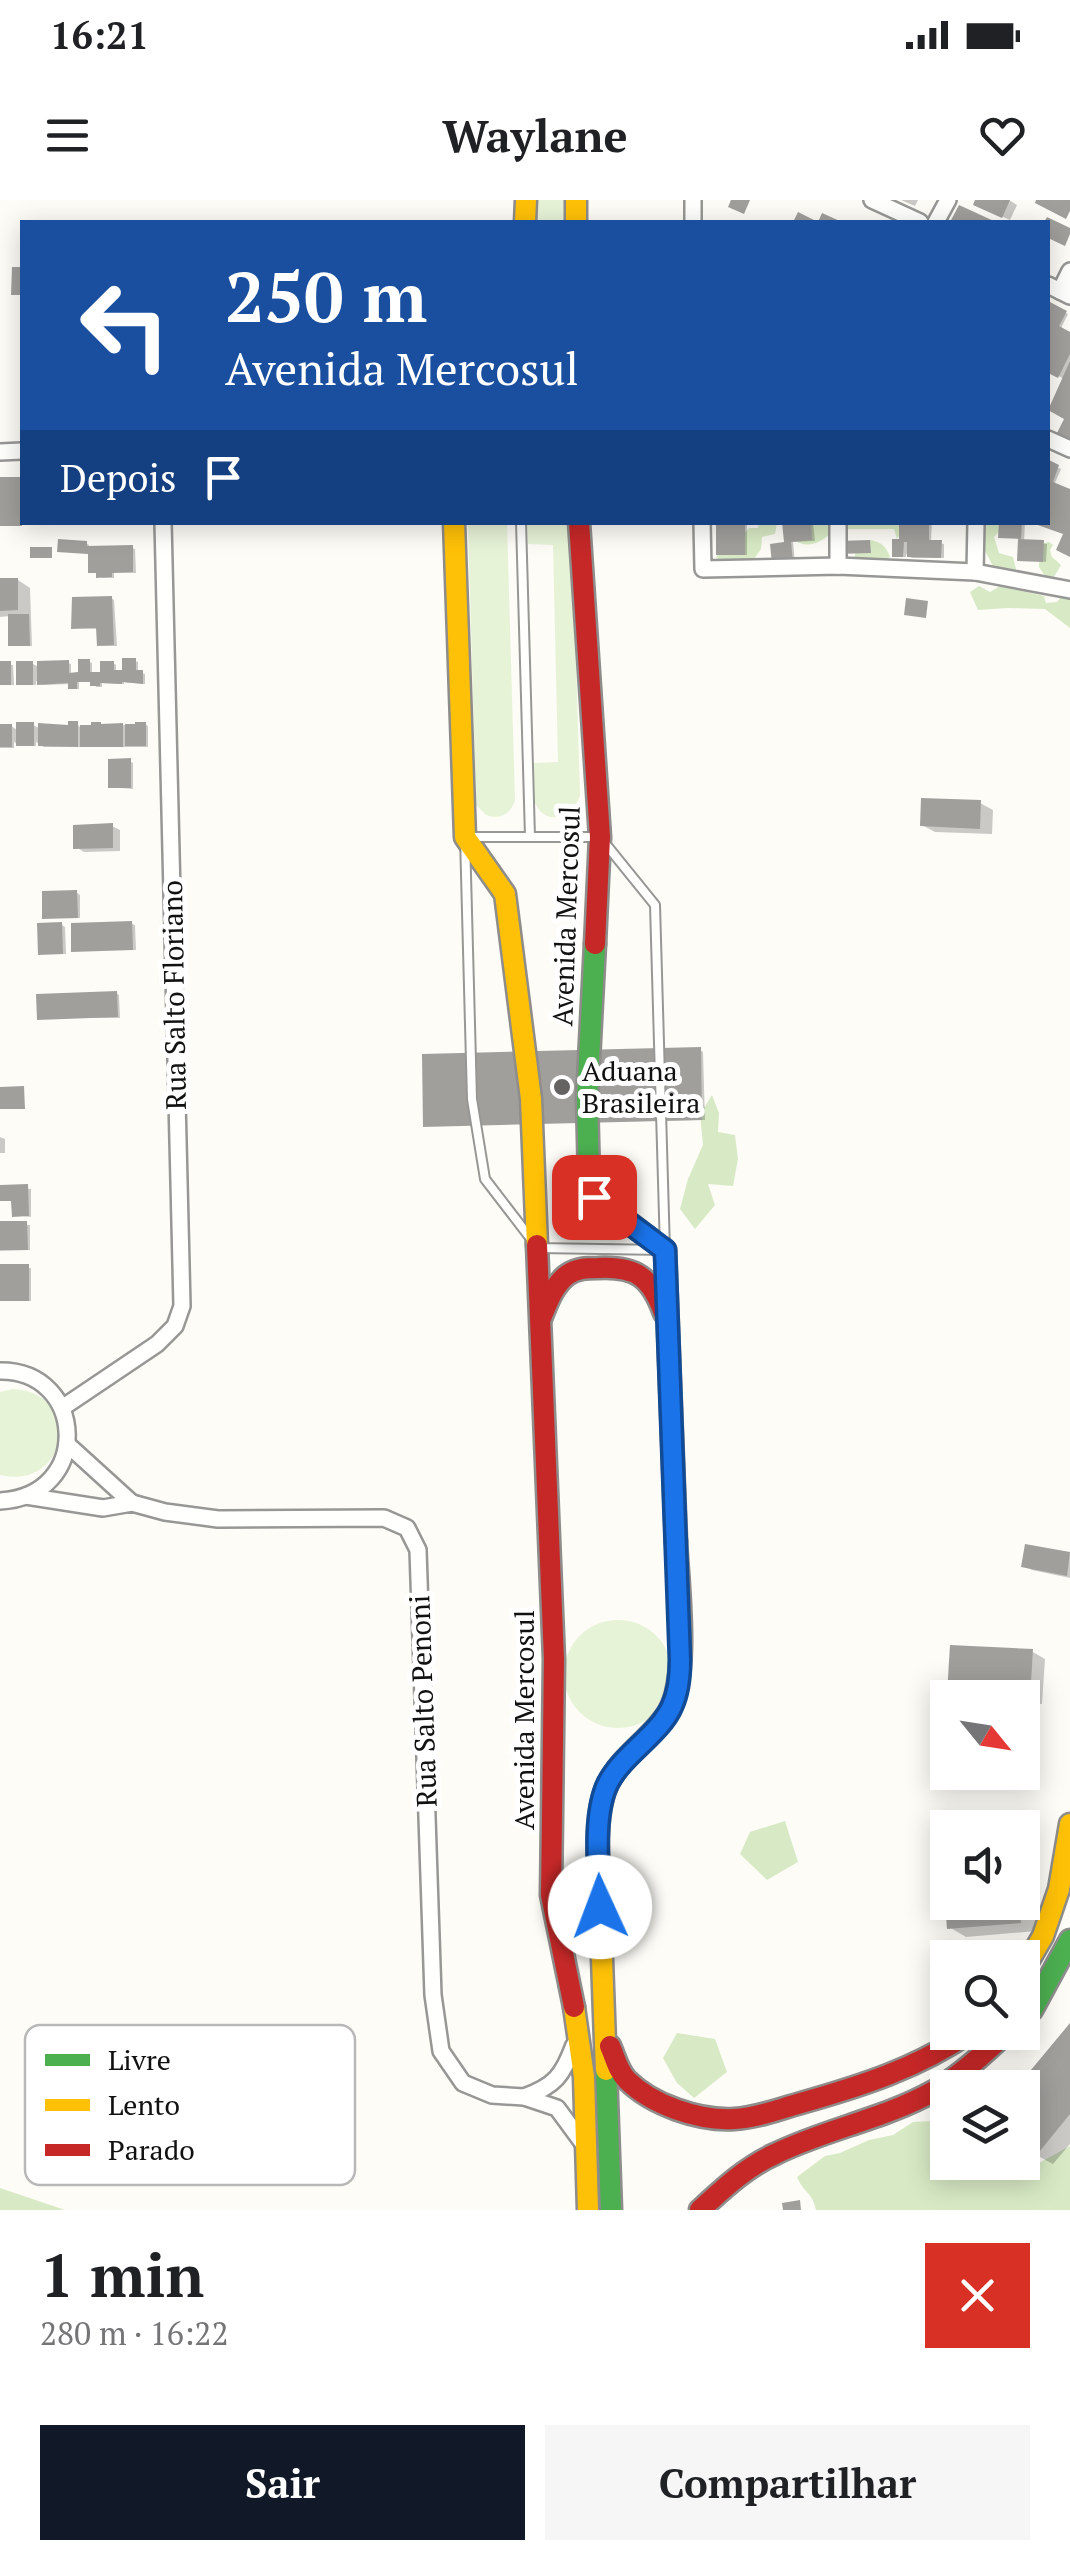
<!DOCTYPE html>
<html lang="pt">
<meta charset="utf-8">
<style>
body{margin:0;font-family:"PT Serif",serif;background:#f6f6f6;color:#202124;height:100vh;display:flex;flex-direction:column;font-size:38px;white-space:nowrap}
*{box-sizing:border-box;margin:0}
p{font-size:32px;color:#757577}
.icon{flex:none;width:55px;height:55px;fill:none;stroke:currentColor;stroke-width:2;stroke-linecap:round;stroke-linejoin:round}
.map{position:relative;height:2010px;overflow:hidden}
.drawer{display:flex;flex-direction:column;background:#fff;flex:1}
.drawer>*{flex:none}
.hud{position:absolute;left:20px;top:20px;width:1030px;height:305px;border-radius:0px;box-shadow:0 5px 25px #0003;background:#1a4fa0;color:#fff;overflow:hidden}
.needle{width:65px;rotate:120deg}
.buttons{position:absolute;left:930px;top:1480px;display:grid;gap:20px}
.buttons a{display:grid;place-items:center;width:110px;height:110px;border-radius:0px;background:#fff;box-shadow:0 5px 25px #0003;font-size:50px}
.pin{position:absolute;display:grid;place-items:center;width:85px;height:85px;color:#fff;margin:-42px;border-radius:20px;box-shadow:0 5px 15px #0006}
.me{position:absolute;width:110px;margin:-55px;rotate:358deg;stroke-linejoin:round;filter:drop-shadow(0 0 8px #0008)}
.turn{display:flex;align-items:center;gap:35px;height:210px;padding:0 40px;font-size:45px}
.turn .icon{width:130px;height:130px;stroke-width:2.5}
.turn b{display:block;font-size:70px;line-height:85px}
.then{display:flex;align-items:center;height:95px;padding:0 40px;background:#0003;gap:20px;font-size:38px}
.round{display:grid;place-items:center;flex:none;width:105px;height:105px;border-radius:0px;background:#f6f6f6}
.summary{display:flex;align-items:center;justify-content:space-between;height:170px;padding:0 40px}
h1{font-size:60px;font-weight:800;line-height:75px}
.action{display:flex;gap:20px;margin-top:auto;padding:20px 40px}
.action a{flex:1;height:115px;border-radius:0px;background:#111827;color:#fff;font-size:40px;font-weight:800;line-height:115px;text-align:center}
.action a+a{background:#f6f6f6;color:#202124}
.status{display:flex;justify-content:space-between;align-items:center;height:70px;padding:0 50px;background:#fff;direction:ltr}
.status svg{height:28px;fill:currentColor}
header{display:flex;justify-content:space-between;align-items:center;height:130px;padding:0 40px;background:#fff;font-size:45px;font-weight:800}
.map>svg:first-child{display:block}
</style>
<div class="status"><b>16:21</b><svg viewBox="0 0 49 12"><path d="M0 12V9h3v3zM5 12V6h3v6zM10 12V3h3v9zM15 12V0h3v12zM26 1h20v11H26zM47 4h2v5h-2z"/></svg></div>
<header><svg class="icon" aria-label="menu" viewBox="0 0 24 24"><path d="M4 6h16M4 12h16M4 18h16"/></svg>Waylane<svg class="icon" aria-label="heart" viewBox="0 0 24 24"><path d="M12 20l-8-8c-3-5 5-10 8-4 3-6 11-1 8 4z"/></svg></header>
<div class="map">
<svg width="1070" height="2010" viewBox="0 0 1070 2010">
<rect width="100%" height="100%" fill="#fdfcf7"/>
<g fill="#e7f3d7">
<rect x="535" y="0" width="32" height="22"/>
<path d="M468 323H507L515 600C511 614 500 620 486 615L476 605Z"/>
<path d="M527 323H572L580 595C575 615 548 628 536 605 530 594 534 575 533 563L558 562 553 345 528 344Z"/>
<path d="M13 1189C83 1192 69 1291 0 1275V1192Z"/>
<circle cx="618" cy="1474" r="54"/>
</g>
<g fill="#d8eac5">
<polygon points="871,322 903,323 902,331 897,339 894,329 845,329 843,323"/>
<path d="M759 323H777L775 334 762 337 761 349 750 365 721 362 716 357C726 346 739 339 749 328H758Z"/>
<path d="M808 323H833V332C820 342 809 350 794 340Z"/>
<polygon points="979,323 999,323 1001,330 994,337 999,353 1013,357 1017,373 995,370 982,345 984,331"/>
<path d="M871 340C882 343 886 346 890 357L882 364 854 359 858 343Z"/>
<polygon points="1049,342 1053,345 1050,350 1052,357 1061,365 1054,377 1045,376 1039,367 1040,344"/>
<polygon points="979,386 990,392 1000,386 1044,396 1046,403 1057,402 1061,397 1070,396 1070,428 1045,409 1007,408 978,410 970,392"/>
<polygon points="712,895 719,913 718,932 735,935 738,959 733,986 708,984 715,1005 695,1029 680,1009 688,979 703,945 700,914"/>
<polygon points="785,1621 798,1662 767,1680 740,1654 750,1632"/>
<polygon points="677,1833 715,1839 727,1872 694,1898 677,1883 663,1858"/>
<path d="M947 1915 948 1962H1022L1023 1956 1026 1961 1039 1963 1070 1946V2010H816C813 1993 803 1992 797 1977L825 1956 840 1953 869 1940 893 1935 913 1922 932 1921Z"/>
<polygon points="0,1988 65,2010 0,2010"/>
</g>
<g fill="#0003">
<polygon points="901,0 918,0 915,6"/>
<polygon points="978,0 1009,0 1017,5 1010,20 983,8"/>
<polygon points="1048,104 1068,114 1060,130 1070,134 1070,240 1064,179 1048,170"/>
<polygon points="1050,264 1061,269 1054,285 1070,291 1070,354 1066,334 1036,322 1048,322 1048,271"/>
<polygon points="107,322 131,322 131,324 110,325"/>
<polygon points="719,322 747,322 747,355 719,353"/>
<polygon points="785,322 813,322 815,341 793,342 795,362 773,346 786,345"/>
<polygon points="902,322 932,322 931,342 944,344 944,358 912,358 906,354 906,357 897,357 901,341"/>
<polygon points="1001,322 1025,322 1024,342 1047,344 1046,362 1020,359 1021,339"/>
<polygon points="60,341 86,343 89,345 89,349 132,348 135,349 136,373 114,373 114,378 102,378 99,373 90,371 90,354"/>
<polygon points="18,380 30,388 32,446 11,445 10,416 0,417 0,381"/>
<polygon points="111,398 114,400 117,446 102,446 99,444 99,429 74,428"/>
<polygon points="135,461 138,462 138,472 145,474 145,484 124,482 124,484 102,483 102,487 96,487 93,482 79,482 79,489 74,489 71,488 71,484 42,485 36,481 36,485 19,484 33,464 39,467 68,463 71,464 71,475 80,475 89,462 92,463 92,474 103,474 113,463 116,465 116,473 125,473"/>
<polygon points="0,464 13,465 14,485 0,485"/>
<polygon points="77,524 80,527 145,524 148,526 148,547 44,547 36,542 36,546 22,546 14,542 14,548 0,548 0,526 11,526 19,531 33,525 41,529"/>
<polygon points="130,561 133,563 133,589 110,587"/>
<polygon points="980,603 993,610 992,634 935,632 922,625"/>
<polygon points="112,626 120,630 120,651 84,652 76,647"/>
<polygon points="77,693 80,695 80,718 45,717"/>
<polygon points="132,724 135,725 136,750 74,750"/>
<polygon points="62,725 65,727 66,754 41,753"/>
<polygon points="116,793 119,795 120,818 39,818"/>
<polygon points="700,850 703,852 705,920 426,925"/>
<polygon points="0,937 5,939 5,953 0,953"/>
<polygon points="0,987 31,989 31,1017 14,1015 14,1001 0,1001"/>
<polygon points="0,1024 30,1025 30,1050 0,1051"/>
<polygon points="0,1066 31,1068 31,1101 0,1101"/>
<polygon points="1027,1347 1070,1354 1070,1378 1032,1370 1024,1366"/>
<polygon points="1033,1452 1045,1459 1042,1504 1022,1503 1022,1498 958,1498 949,1492"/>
<polygon points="1022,1663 1032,1668 1037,1731 966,1737 949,1727 948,1702 1022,1702"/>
<polygon points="1070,1826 1070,1944 1053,1964 1036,1955"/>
</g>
<g fill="#a19f9c">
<polygon points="731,0 750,0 744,14 728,7"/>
<polygon points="975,0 1010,0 1002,18 973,5"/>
<polygon points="1036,0 1070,0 1070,11 1066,19 1035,3"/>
<polygon points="959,5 996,22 950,22"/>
<polygon points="798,12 818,22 822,13 842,22 793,22"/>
<polygon points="1047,17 1070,28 1070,34 1065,46 1048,38 1048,22 1044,22"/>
<polygon points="12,67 22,67 22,95 11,95"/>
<polygon points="1048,101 1067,111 1059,126 1070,132 1070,154 1058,178 1048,173"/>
<polygon points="1070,161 1070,242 1056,235 1064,219 1048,210"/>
<polygon points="1049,260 1059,265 1053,282 1070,289 1070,357 1056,350 1063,334 1032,323 1048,322"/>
<rect x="0" y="277" width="22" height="49"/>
<rect x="716" y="322" width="29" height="33"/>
<polygon points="782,322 811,322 812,340 791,342 793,362 772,364 770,344 784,342"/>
<polygon points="899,322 929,322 929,340 942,340 941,358 907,357 907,342 904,342 903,357 892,357 892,339 899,339"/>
<polygon points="999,322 1022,322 1021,339 998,338"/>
<polygon points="58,339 87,341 87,346 133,345 133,372 112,373 112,377 96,378 96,373 88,373 88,354 57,352"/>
<polygon points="1018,339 1044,340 1043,362 1017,361"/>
<polygon points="870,340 871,353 838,354 838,341"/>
<rect x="30" y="347" width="22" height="11"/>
<polygon points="0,378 18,378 18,410 0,411"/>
<polygon points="112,396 114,445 97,446 96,428 71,429 72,397"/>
<polygon points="906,398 928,401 926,418 904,415"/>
<polygon points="8,414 29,414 30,446 8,446"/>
<polygon points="122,458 136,458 136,470 143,470 143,484 122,482 122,484 100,483 100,486 90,486 90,482 77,482 77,489 68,489 68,483 37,485 37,461 69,460 69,473 78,472 78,459 90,459 90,472 100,472 100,461 114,461 114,470 122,470"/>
<rect x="0" y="461" width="11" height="24"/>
<rect x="16" y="461" width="17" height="24"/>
<polygon points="68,521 78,521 78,547 38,546 38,523 68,525"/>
<rect x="16" y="522" width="18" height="24"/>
<polygon points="91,522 101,522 101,524 123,523 123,547 80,547 80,525 91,525"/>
<polygon points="135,522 146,522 146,546 125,546 125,524 135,524"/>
<rect x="0" y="524" width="12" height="23"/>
<polygon points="131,558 131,588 108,588 108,559"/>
<polygon points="921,598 981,600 980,629 920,626"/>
<polygon points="113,623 113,648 73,649 73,625"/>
<polygon points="77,690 78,718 42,719 42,691"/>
<polygon points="132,721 133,750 71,752 71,723"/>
<polygon points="62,722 63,754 38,755 37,723"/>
<polygon points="117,791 118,817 37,820 36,794"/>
<polygon points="701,847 702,920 423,927 422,854"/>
<polygon points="24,886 25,909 0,909 0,887"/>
<polygon points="28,984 29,1016 12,1017 11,1001 0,1001 0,985"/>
<polygon points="0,1021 27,1021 28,1050 0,1050"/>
<rect x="0" y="1064" width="29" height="37"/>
<polygon points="1025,1344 1070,1352 1067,1376 1021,1367"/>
<polygon points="950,1445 1033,1449 1030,1499 947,1494"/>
<polygon points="948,1661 948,1696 945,1696 942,1662"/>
<polygon points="945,1702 1019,1702 1021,1723 947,1729"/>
<polygon points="1070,1823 1070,1914 1035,1957 1022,1947 1022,1888 1016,1888"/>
<polygon points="800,2000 801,2010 783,2010 782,2003"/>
</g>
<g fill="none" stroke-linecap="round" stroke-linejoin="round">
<g stroke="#979795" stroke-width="12">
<g id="lane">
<polyline points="521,322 530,637"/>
<polygon points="465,637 600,637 655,705 665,1050 538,1048 485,979 472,899"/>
</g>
</g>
<g stroke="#979795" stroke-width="20">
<g id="street">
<polyline points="693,0 693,22"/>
<polyline points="872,0 920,22"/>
<polyline points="936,22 948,0"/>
<polyline points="1048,85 1070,96"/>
<polyline points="1060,91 1070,71"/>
<polyline points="1048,239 1070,249"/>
<polyline points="0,252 22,251"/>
<polyline points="702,322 703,369 838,366 975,372 1070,390"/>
<polyline points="838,322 838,366"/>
<polyline points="975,372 976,322"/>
<path d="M0 1171C86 1170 93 1296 0 1301"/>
<polyline points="62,1208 157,1144 175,1126 182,1106 163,322"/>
<polyline points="67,1244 132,1303"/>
<polyline points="26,1296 103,1308 132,1303 165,1312 218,1319 384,1318 407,1328 418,1350 433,1795 441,1851 463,1883 492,1895 524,1897 557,1908 582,1942"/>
<path d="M524 1897C555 1886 563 1875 574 1845"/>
</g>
</g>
<g stroke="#8e8d8b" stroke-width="25">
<g id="fast">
<polyline points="595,744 587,899 589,979 595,997 665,1050 676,1341"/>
<polyline points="1022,1818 1032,1810 1070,1740"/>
<polyline points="606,1870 611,2010"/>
</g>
</g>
<g stroke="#8e8d8b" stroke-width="25">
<g id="slow">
<polyline points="576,0 576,22"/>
<polyline points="525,22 526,0"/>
<polyline points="454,322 465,637 505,694 531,899 537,1045"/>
<polyline points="1022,1772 1043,1736 1059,1689 1070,1624"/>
<polyline points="574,1807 584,1877 588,2010"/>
<path d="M606 1870C604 1814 602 1759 600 1703 599 1669 594 1630 603 1597 612 1561 649 1543 668 1513 690 1478 678 1384 676 1341"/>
</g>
</g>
<g stroke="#8e8d8b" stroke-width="25">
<g id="jam">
<polyline points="579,322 600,637 595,744"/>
<polyline points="537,1045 554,1459 551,1695 574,1807"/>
<path d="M542 1116C548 1101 554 1085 567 1075 577 1068 587 1068 598 1068 636 1066 651 1077 664 1113"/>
<path d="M610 1846C615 1857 618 1871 627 1880 652 1905 699 1921 734 1919 757 1918 779 1909 801 1903 861 1886 918 1868 970 1832"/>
<path d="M700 2010C723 1989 746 1967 775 1954 826 1929 884 1919 934 1891 961 1875 985 1853 1007 1832"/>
</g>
</g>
<use href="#lane" stroke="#fffffe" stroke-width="8"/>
<use href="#street" stroke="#fffffe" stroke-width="15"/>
<use href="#fast" stroke="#4caf50" stroke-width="20"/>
<use href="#slow" stroke="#ffc107" stroke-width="20"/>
<use href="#jam" stroke="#c62828" stroke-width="20"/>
</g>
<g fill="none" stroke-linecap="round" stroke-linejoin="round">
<g stroke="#114b97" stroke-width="25">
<path id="route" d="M594 997 665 1050 680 1460C680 1476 679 1491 672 1506 660 1534 623 1554 608 1583 592 1615 599 1672 600 1707"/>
</g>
<use href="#route" stroke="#1a73e8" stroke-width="18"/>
</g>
<circle fill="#646362" stroke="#fff" stroke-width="4" cx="562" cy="887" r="10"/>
<g text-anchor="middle" stroke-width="10" stroke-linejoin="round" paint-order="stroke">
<g font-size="28" fill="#111" stroke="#fff">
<text transform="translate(566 716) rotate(-88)" y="10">Avenida Mercosul</text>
<text transform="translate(174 795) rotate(-91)" y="10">Rua Salto Floriano</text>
<text transform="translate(423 1501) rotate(-92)" y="10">Rua Salto Penoni</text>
<text transform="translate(524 1520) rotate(-90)" y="10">Avenida Mercosul</text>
</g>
<g font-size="28" fill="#111" stroke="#fff" text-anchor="start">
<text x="582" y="881">Aduana<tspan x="582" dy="32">Brasileira</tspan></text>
</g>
</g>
<rect x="25" y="1825" width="330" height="160" rx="15" fill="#fff" stroke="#b8b8b8" stroke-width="2.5"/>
<rect x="45" y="1854" width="45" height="12" fill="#4caf50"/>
<rect x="45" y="1899" width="45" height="12" fill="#ffc107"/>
<rect x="45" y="1944" width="45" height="12" fill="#c62828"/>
<g font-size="28" fill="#111">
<text x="108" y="1870">Livre</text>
<text x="108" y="1915">Lento</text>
<text x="108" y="1960">Parado</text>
</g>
</svg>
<div class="buttons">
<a><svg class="needle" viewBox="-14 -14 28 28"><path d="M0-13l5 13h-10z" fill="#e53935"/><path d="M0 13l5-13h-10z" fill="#757577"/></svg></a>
<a><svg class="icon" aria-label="sound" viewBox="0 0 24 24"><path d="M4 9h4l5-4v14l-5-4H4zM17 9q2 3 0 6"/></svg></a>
<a><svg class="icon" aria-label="search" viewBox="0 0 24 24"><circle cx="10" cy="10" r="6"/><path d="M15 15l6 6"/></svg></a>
<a><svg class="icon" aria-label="layers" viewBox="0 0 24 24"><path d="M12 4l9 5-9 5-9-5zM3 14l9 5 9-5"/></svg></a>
</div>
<div class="pin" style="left:594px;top:997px;background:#d93025"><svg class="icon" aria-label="arrive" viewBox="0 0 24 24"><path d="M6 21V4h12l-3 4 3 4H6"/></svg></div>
<svg class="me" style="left:600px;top:1707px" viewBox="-20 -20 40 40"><circle r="19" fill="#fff"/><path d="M0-13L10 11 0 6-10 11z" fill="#1a73e8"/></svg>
<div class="hud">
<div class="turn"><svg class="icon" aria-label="left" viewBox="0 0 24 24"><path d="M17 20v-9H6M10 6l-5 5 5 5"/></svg><div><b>250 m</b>Avenida Mercosul</div></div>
<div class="then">Depois<svg class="icon" aria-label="arrive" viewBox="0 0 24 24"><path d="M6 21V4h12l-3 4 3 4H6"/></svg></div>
</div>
</div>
<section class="drawer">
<div class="summary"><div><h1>1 min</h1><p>280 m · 16:22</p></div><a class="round" style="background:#d93025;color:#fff"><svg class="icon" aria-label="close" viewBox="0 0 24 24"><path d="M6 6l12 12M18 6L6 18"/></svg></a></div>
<div class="action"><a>Sair</a><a>Compartilhar</a></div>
</section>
